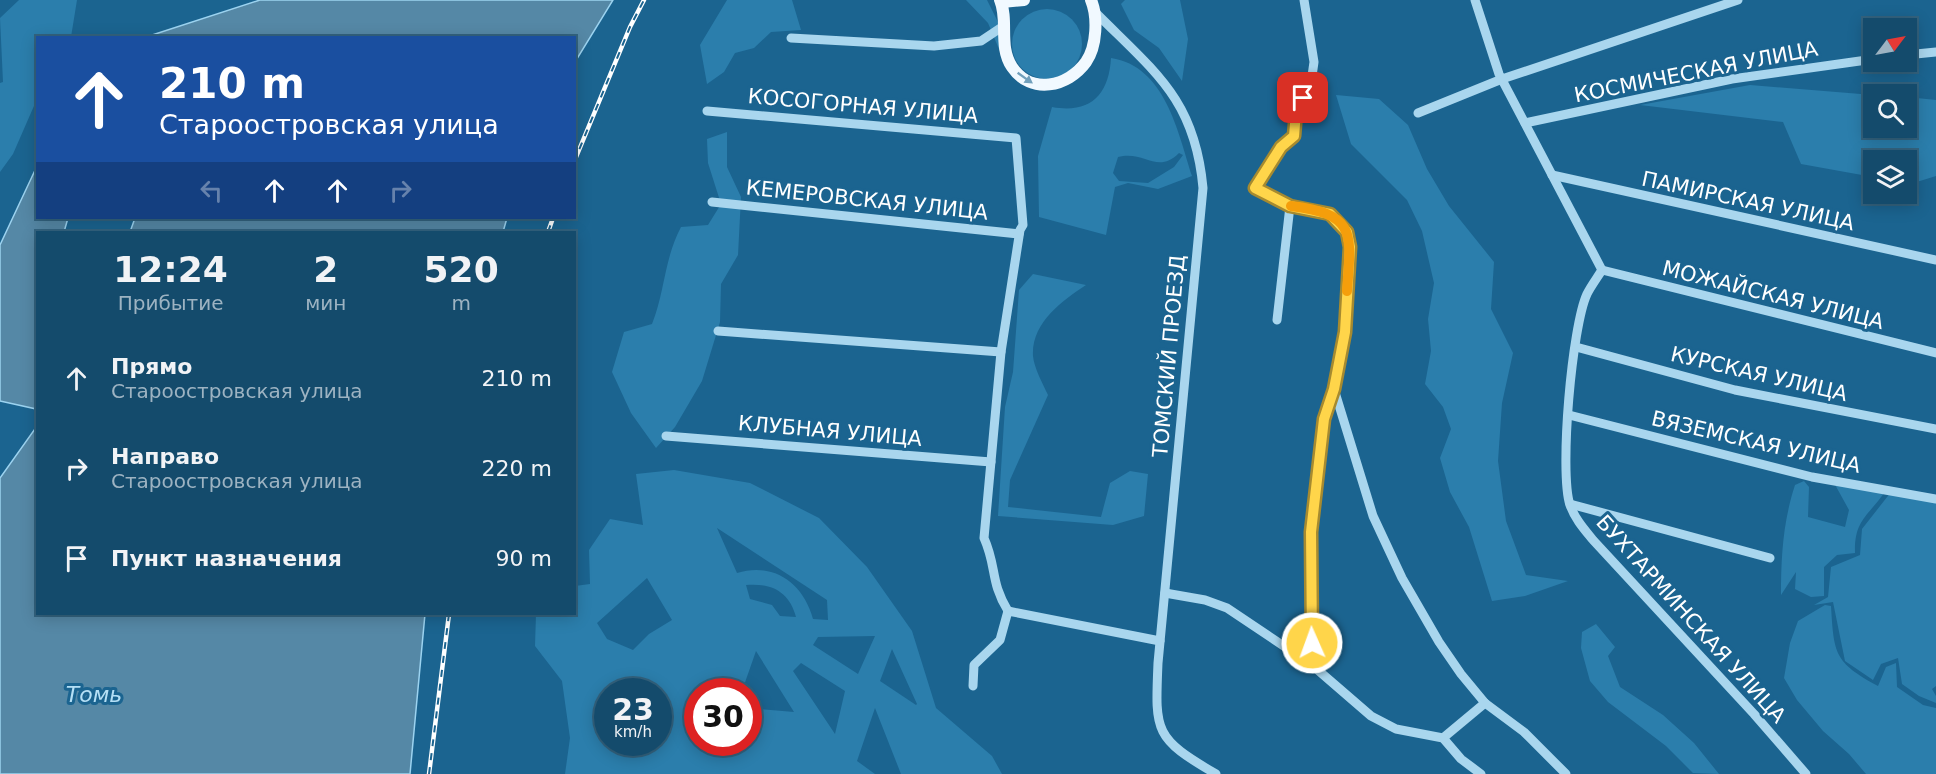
<!DOCTYPE html>
<html lang="ru">
<meta charset="utf-8">
<style>
body{margin:0;font-family:"DejaVu Sans",sans-serif;background:#1d5272;color:#f1f3f6;height:100vh;display:flex;flex-direction:column;font-size:22px;white-space:nowrap}
*{box-sizing:border-box;margin:0}
p{font-size:20px;color:#9db3c2}
.icon{flex:none;width:33px;height:33px;fill:none;stroke:currentColor;stroke-width:2;stroke-linecap:round;stroke-linejoin:round}
.map{position:relative;flex:1;overflow:hidden}
.drawer{position:absolute;left:36px;top:231px;width:540px;height:384px;display:flex;flex-direction:column;background:#144b6c;border-radius:0px;box-shadow:0 3px 15px #0003,0 0 0 2px #33637f}
.drawer>*{flex:none}
.guide{position:absolute;left:36px;top:36px;width:540px;height:183px;border-radius:0px;box-shadow:0 3px 15px #0003,0 0 0 2px #33637f;background:#1a4fa0;color:#fff;overflow:hidden}
.needle{width:39px;rotate:58deg}
.tools{position:absolute;left:1863px;top:18px;display:grid;gap:12px}
.tools a{display:grid;place-items:center;width:54px;height:54px;border-radius:0px;background:#144b6c;box-shadow:0 3px 15px #0003,0 0 0 2px #33637f;font-size:30px}
.speed{position:absolute;left:594px;top:678px;display:flex;gap:12px;font-size:30px;font-weight:700;text-align:center}
.speed>*{display:grid;place-content:center;width:78px;height:78px;border-radius:50%;background:#144b6c;box-shadow:0 3px 15px #0003,0 0 0 2px #33637f;line-height:1}
.speed small{font-size:15px;font-weight:400}
.speed .limit{border:9px solid #d22;background:#fff;color:#111}
.pin{position:absolute;display:grid;place-items:center;width:51px;height:51px;color:#fff;margin:-26px;border-radius:12px;box-shadow:0 3px 9px #0006}
.me{position:absolute;width:66px;margin:-33px;rotate:358deg;stroke-linejoin:round;filter:drop-shadow(0 0 4px #0008)}
.turn{display:flex;align-items:center;gap:21px;height:126px;padding:0 24px;font-size:27px}
.turn .icon{width:78px;height:78px;stroke-width:2.5}
.turn b{display:block;font-size:42px;line-height:51px}
.lanes{display:flex;align-items:center;height:57px;padding:0 24px;background:#0003;justify-content:center;gap:30px;direction:ltr}
.lanes .off{opacity:.35}
.eta{display:flex;justify-content:space-evenly;align-items:center;height:102px;text-align:center}
.eta b{font-size:36px;font-weight:600;line-height:42px}
ul{padding:0;list-style:none}
li{display:flex;align-items:center;gap:18px;height:90px;padding:0 24px}
li div{flex:1}
li b{display:block;font-size:22px}
li em{font-style:normal}
.map>svg:first-child{display:block}
</style>
<div class="map">
<svg width="1936" height="774" viewBox="0 0 1936 774">
<rect width="100%" height="100%" fill="#1b6490"/>
<g fill="#2b7eac" fill-rule="evenodd">
<polygon points="19,0 77,0 71,37 38,38 37,99 13,154 0,172 0,83 3,82 0,18"/>
<polygon points="727,0 792,0 801,30 771,32 754,48 735,53 724,72 707,84 700,45"/>
<polygon points="966,0 987,0 1003,32 1004,61 988,23"/>
<polygon points="1125,0 1180,0 1188,39 1182,81 1159,48 1134,30 1121,4"/>
<circle cx="1047" cy="44" r="35"/>
<path d="M1111 58C1165 66 1178 132 1192 176L1158 189 1128 183 1115 187 1106 235 1039 217 1038 156 1052 107C1090 114 1109 95 1111 58ZM1179 153 1183 155 1174 167 1148 183 1119 181 1113 173 1118 157C1145 150 1157 175 1179 153Z"/>
<polygon points="1750,85 1873,95 1874,128 1906,128 1907,97 1936,100 1936,176 1907,185 1906,160 1874,160 1873,177 1801,164 1783,122 1640,105"/>
<polygon points="1336,95 1379,99 1408,125 1427,169 1449,206 1494,262 1491,309 1513,353 1502,403 1498,461 1506,521 1526,575 1568,581 1525,596 1492,601 1469,527 1450,492 1440,458 1451,429 1443,407 1425,384 1431,351 1428,319 1434,283 1422,231 1407,200 1351,144"/>
<path d="M727 132V167L741 197 738 255 721 284 720 322 702 381 675 427 656 448 631 413 612 372 624 332 652 324C665 292 664 259 681 227L708 225 721 204 708 163 707 139Z"/>
<path d="M1033 274 1086 285C1062 301 1031 323 1033 356 1034 368 1043 384 1048 395L1010 480 1008 507 1101 517 1110 483 1130 471 1148 474 1144 516 1113 525 998 516 1005 407 1013 372 1019 290Z"/>
<path d="M674 470 750 483 819 518 867 567 912 631 936 708 992 756 1002 774H901L875 708 857 761 875 774H565L570 738 562 681 535 646 536 614H574L575 586 590 584 589 550 610 519 643 525 636 474ZM717 528 827 600 828 620 813 619C803 583 774 562 737 573ZM647 578 672 620 649 634 633 650 607 639 597 623ZM746 585C771 583 789 591 796 617L780 616 772 605 750 599ZM875 636 858 674 813 645 818 637ZM892 649 917 704 916 705 880 681ZM756 651 794 712 749 708 748 742H698V692L742 691ZM801 663 845 691 835 734 793 671ZM608 692H658V742H608Z"/>
<path d="M1804 481 1809 487 1808 517 1845 527 1849 510 1833 481 1886 490C1869 516 1854 519 1855 553L1837 555 1824 567V596L1811 597 1795 589 1796 572 1781 595C1781 556 1783 522 1795 485Z"/>
<polygon points="1891,492 1936,496 1936,686 1932,689 1936,696 1936,703 1919,696 1902,684 1898,658 1881,664 1873,680 1845,661 1833,602 1814,605 1828,597 1831,567 1860,555 1862,529"/>
<path d="M1825 605 1831 606C1834 654 1834 662 1878 686L1886 667 1896 663 1897 687 1923 705 1936 708V774H1866L1849 754 1823 731 1797 700 1784 678 1790 643 1798 621Z"/>
<polygon points="1596,624 1615,647 1608,656 1620,687 1663,715 1694,743 1719,774 1693,773 1666,746 1608,702 1590,681 1581,648 1582,632"/>
</g>
<g fill="#5588a6" stroke="#9cd3f0" stroke-width="1.5">
<polygon points="260,0 613,0 575,62 574,38 146,37"/>
<polygon points="37,166 38,218 68,218 64,232 38,232 37,412 36,409 0,401 0,245"/>
<polygon points="135,218 507,218 503,232 130,232"/>
<polygon points="37,426 38,614 425,614 410,774 0,774 0,478"/>
</g>
<g fill="none" stroke-linecap="round" stroke-linejoin="round">
<g stroke="#a9d6ee" stroke-width="9">
<polyline points="1304,0 1314,62 1311,83 1296,113 1294,136 1281,147 1255,188 1290,206 1330,214 1347,232 1350,247 1345,332 1334,389 1373,516 1402,578 1439,642 1461,674 1485,703 1524,732 1566,774"/>
<polyline points="1475,0 1499,74 1602,270"/>
<path d="M1097 14C1156 73 1195 100 1203 188L1158 663C1155 732 1154 738 1216 774"/>
<polyline points="791,38 934,46 981,41 1002,27"/>
<polyline points="1906,55 1936,52"/>
<path d="M707 111 1016 138 1023 225 1020 230 1001 352 984 538C997 567 990 582 1008 611"/>
<polyline points="1418,113 1502,79 1738,0"/>
<polyline points="1525,123 1732,79 1874,59"/>
<polyline points="1552,175 1936,260"/>
<polyline points="712,202 1019,234"/>
<path d="M1602 270C1597 278 1591 286 1587 294 1572 326 1559 472 1570 505 1575 519 1584 529 1593 540L1754 714 1806 774"/>
<polyline points="1602,270 1936,353"/>
<polyline points="1277,320 1290,206"/>
<polyline points="718,331 1001,352"/>
<polyline points="1576,347 1735,390 1936,429"/>
<path d="M1334 389C1306 476 1310 574 1312 665L1371 716 1396 729 1443 738 1461 759 1481 774"/>
<polyline points="1569,415 1812,477 1936,499"/>
<polyline points="666,436 991,462"/>
<polyline points="1570,504 1770,558"/>
<polyline points="1165,593 1205,600 1227,608 1312,665"/>
<polyline points="1008,611 1160,641"/>
<polyline points="973,686 974,665 1000,640 1008,611"/>
<polyline points="1443,738 1485,703"/>
</g>
<g stroke="#f1f9ff" stroke-width="12">
<path d="M1000 0C1009 21 998 46 1012 67 1031 95 1068 87 1086 62 1097 46 1098 17 1091 0"/>
<polyline points="1002,2 1024,0"/>
</g>
<g stroke="#fff" stroke-width="4.5">
<g id="rail">
<polyline points="574,162 630,27 644,0"/>
<polyline points="548,232 553,218"/>
<polyline points="429,774 449,614"/>
</g>
</g>
<use href="#rail" stroke="#1b6490" stroke-width="2" stroke-dasharray="7" stroke-linecap="butt"/>
</g>
<defs><path id="oneway-solid" d="M-6-.8H1V-3.2L6.5 0L1 3.2V.8H-6Z" transform="scale(1.5)"/></defs>
<use fill="#71a0bc" href="#oneway-solid" transform="translate(1025 78) rotate(35)"/>
<g fill="none" stroke-linecap="round" stroke-linejoin="round">
<g stroke="#a68a30" stroke-width="15">
<polyline id="route" points="1303,98 1296,112 1294,136 1281,147 1255,188 1290,206 1330,214 1347,232 1350,247 1345,332 1334,389 1324,419 1311,532 1312,643"/>
</g>
<use href="#route" stroke="#ffd54a" stroke-width="10"/>
<path stroke="#f59e0b" stroke-width="10" d="M1291 206C1357 214 1351 233 1347 291"/>
</g>
<g text-anchor="middle" stroke-width="6" stroke-linejoin="round" paint-order="stroke">
<g font-size="21" fill="#fff" stroke="#1b6490">
<text transform="translate(1696 72) rotate(-11)" y="7">КОСМИЧЕСКАЯ УЛИЦА</text>
<text transform="translate(863 106) rotate(5)" y="7">КОСОГОРНАЯ УЛИЦА</text>
<text transform="translate(867 200) rotate(6)" y="7">КЕМЕРОВСКАЯ УЛИЦА</text>
<text transform="translate(1748 201) rotate(12)" y="7">ПАМИРСКАЯ УЛИЦА</text>
<text transform="translate(1773 295) rotate(14)" y="7">МОЖАЙСКАЯ УЛИЦА</text>
<text transform="translate(1169 356) rotate(-85)" y="7">ТОМСКИЙ ПРОЕЗД</text>
<text transform="translate(1759 374) rotate(13)" y="7">КУРСКАЯ УЛИЦА</text>
<text transform="translate(830 431) rotate(5)" y="7">КЛУБНАЯ УЛИЦА</text>
<text transform="translate(1756 442) rotate(13)" y="7">ВЯЗЕМСКАЯ УЛИЦА</text>
<text transform="translate(1691 619) rotate(48)" y="7">БУХТАРМИНСКАЯ УЛИЦА</text>
</g>
<g font-size="22" font-style="italic" fill="#b5dff5" stroke="#1b6490">
<text x="94" y="702">Томь</text>
</g>
</g>
</svg>
<div class="tools">
<a><svg class="needle" viewBox="-14 -14 28 28"><path d="M0-13l5 13h-10z" fill="#e53935"/><path d="M0 13l5-13h-10z" fill="#9db3c2"/></svg></a>
<a><svg class="icon" aria-label="search" viewBox="0 0 24 24"><circle cx="10" cy="10" r="6"/><path d="M15 15l6 6"/></svg></a>
<a><svg class="icon" aria-label="layers" viewBox="0 0 24 24"><path d="M12 4l9 5-9 5-9-5zM3 14l9 5 9-5"/></svg></a>
</div>
<div class="speed"><div>23<small>km/h</small></div><div class="limit">30</div></div>
<div class="pin" style="left:1303px;top:98px;background:#d93025"><svg class="icon" aria-label="arrive" viewBox="0 0 24 24"><path d="M6 21V4h12l-3 4 3 4H6"/></svg></div>
<svg class="me" style="left:1312px;top:643px" viewBox="-20 -20 40 40"><circle r="17" fill="#ffd54a" stroke="#fff" stroke-width="3"/><path d="M0-11L8 9 0 5-8 9z" fill="#fff"/></svg>
<div class="guide">
<div class="turn"><svg class="icon" aria-label="ahead" viewBox="0 0 24 24"><path d="M12 20V5M6 11l6-6 6 6"/></svg><div><b>210 m</b>Староостровская улица</div></div>
<div class="lanes"><svg class="icon off" aria-label="left" viewBox="0 0 24 24"><path d="M17 20v-9H6M10 6l-5 5 5 5"/></svg><svg class="icon" aria-label="ahead" viewBox="0 0 24 24"><path d="M12 20V5M6 11l6-6 6 6"/></svg><svg class="icon" aria-label="ahead" viewBox="0 0 24 24"><path d="M12 20V5M6 11l6-6 6 6"/></svg><svg class="icon off" aria-label="right" viewBox="0 0 24 24"><path d="M7 20v-9h11M14 6l5 5-5 5"/></svg></div>
</div>
<section class="drawer">
<div class="eta">
<div><b>12:24</b><p>Прибытие</p></div>
<div><b>2</b><p>мин</p></div>
<div><b>520</b><p>m</p></div>
</div>
<ul>
<li><svg class="icon" aria-label="ahead" viewBox="0 0 24 24"><path d="M12 20V5M6 11l6-6 6 6"/></svg><div><b>Прямо</b><p>Староостровская улица</p></div><em>210 m</em></li>
<li><svg class="icon" aria-label="right" viewBox="0 0 24 24"><path d="M7 20v-9h11M14 6l5 5-5 5"/></svg><div><b>Направо</b><p>Староостровская улица</p></div><em>220 m</em></li>
<li><svg class="icon" aria-label="arrive" viewBox="0 0 24 24"><path d="M6 21V4h12l-3 4 3 4H6"/></svg><div><b>Пункт назначения</b></div><em>90 m</em></li>
</ul>
</section>
</div>
